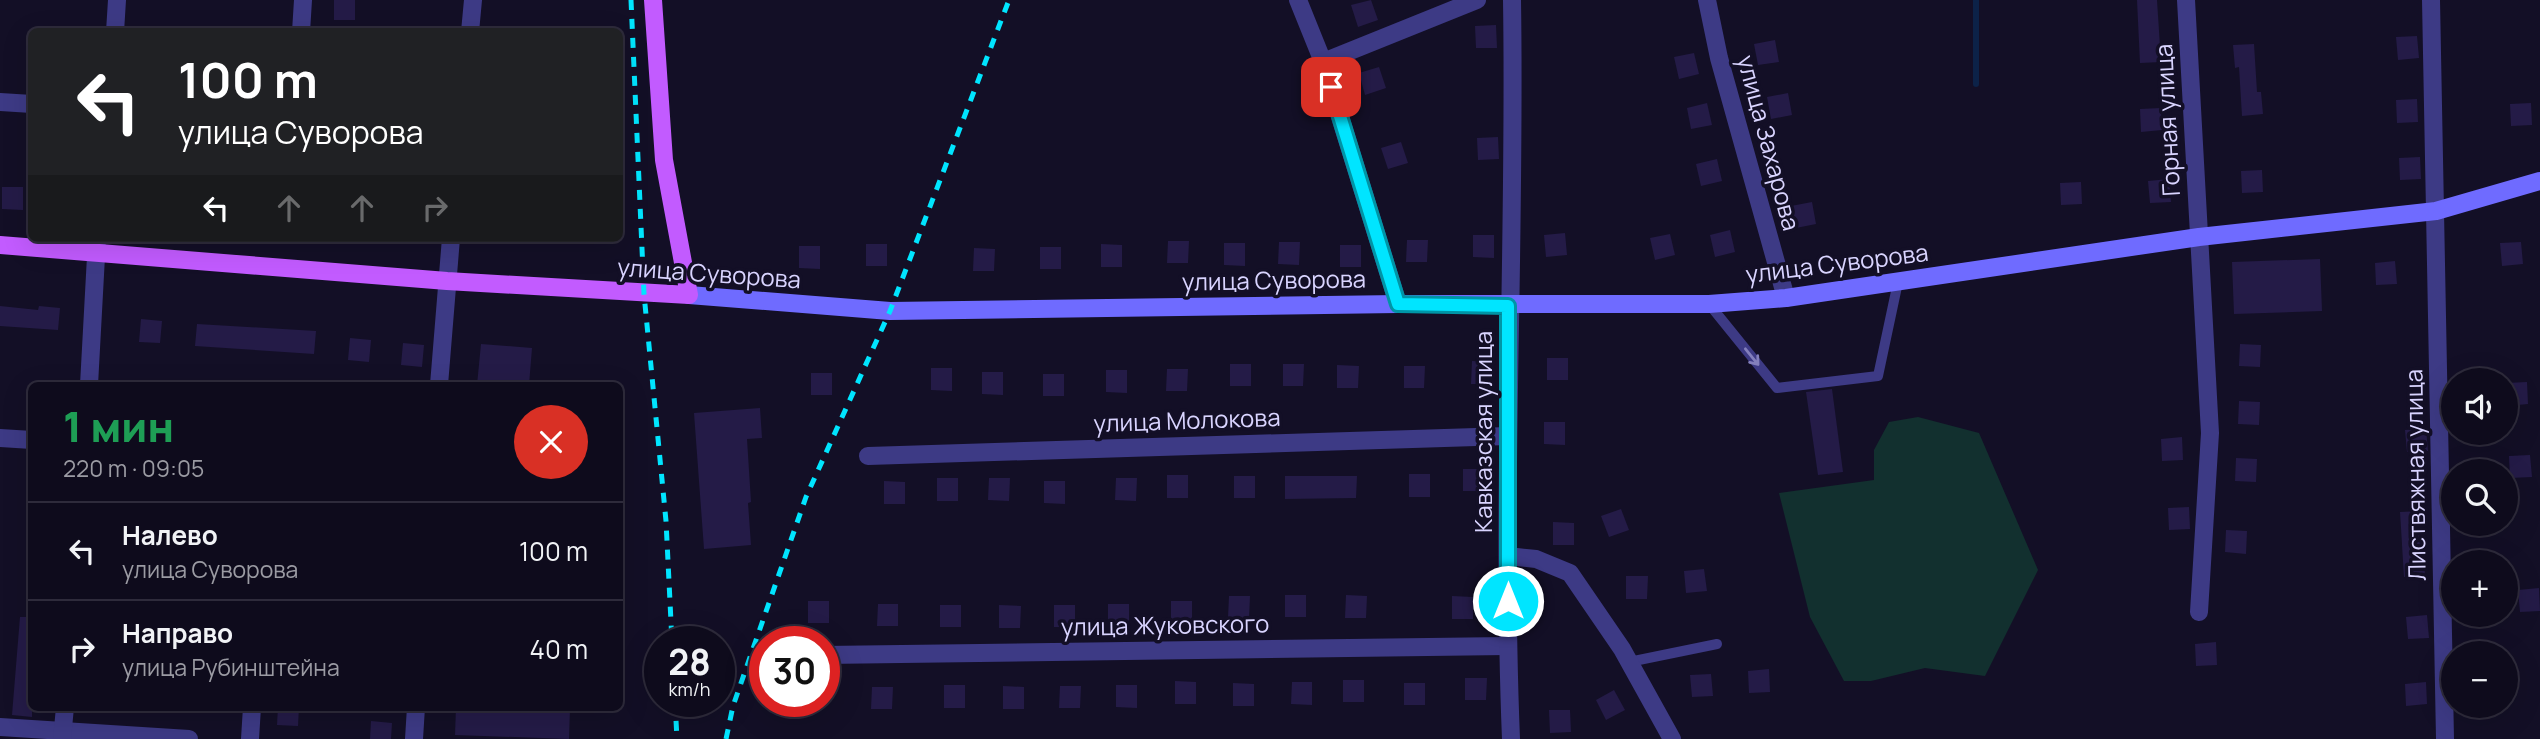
<!DOCTYPE html>
<html lang="ru">
<meta charset="utf-8">
<style>
body{margin:0;font-family:Manrope,sans-serif;background:#1c1929;color:#f1f3f6;height:100vh;display:flex;flex-direction:column;font-size:26px;white-space:nowrap}
*{box-sizing:border-box;margin:0}
p{font-size:23px;color:#9b9ba3}
.icon{flex:none;width:38px;height:38px;fill:none;stroke:currentColor;stroke-width:2;stroke-linecap:round;stroke-linejoin:round}
.map{position:relative;flex:1;overflow:hidden}
.panel{position:absolute;left:28px;top:382px;width:595px;height:329px;display:flex;flex-direction:column;background:#0e0b1c;border-radius:10px;box-shadow:0 7px 28px #0002,0 0 0 2px #2e2b3b}
.panel>*{flex:none}
.top-card{position:absolute;left:28px;top:28px;width:595px;height:214px;border-radius:10px;box-shadow:0 7px 28px #0002,0 0 0 2px #2e2b3b;background:#202124;color:#fff;overflow:hidden}
.tools{position:absolute;left:2441px;top:368px;display:grid;gap:14px}
.tools a{display:grid;place-items:center;width:77px;height:77px;border-radius:50%;background:#0e0b1c;box-shadow:0 7px 28px #0002,0 0 0 2px #2e2b3b;font-size:35px}
.speed{position:absolute;left:644px;top:626px;display:flex;gap:14px;font-size:35px;font-weight:700;text-align:center}
.speed>*{display:grid;place-content:center;width:91px;height:91px;border-radius:50%;background:#0e0b1c;box-shadow:0 7px 28px #0002,0 0 0 2px #2e2b3b;line-height:1}
.speed small{font-size:18px;font-weight:400}
.speed .limit{border:10px solid #d22;background:#fff;color:#111}
.pin{position:absolute;display:grid;place-items:center;width:60px;height:60px;color:#fff;margin:-30px;border-radius:14px;box-shadow:0 4px 10px #0006}
.me{position:absolute;width:77px;margin:-38px;rotate:0deg;stroke-linejoin:round;filter:drop-shadow(0 0 5px #0008)}
.turn{display:flex;align-items:center;gap:24px;height:147px;padding:0 35px;font-size:32px}
.turn .icon{width:91px;height:91px;stroke-width:2.5}
.turn b{display:block;font-size:49px;line-height:60px}
.lanes{display:flex;align-items:center;height:66px;padding:0 35px;background:#0003;justify-content:center;gap:35px;direction:ltr}
.lanes .off{opacity:.35}
.round{display:grid;place-items:center;flex:none;width:74px;height:74px;border-radius:37px;background:#1c1929}
.headline{display:flex;align-items:center;justify-content:space-between;height:119px;padding:0 35px}
h1{font-size:42px;font-weight:800;line-height:52px;color:#1e9e55}
ul{padding:0;list-style:none}
li{display:flex;align-items:center;gap:21px;height:98px;padding:0 35px;border-top:2px solid #2e2b3b}
li div{flex:1}
li b{display:block;font-size:26px}
li em{font-style:normal}
.map>svg:first-child{display:block}
</style>
<div class="map">
<svg width="2540" height="739" viewBox="0 0 2540 739">
<rect width="100%" height="100%" fill="#130f26"/>
<polygon fill="#12302f" points="1918,417 1979,433 2038,570 1985,676 1925,668 1871,681 1844,681 1810,617 1779,493 1874,480 1874,450 1889,422"/>
<g fill="none" stroke-linecap="round" stroke-linejoin="round">
<polyline stroke="#0c2248" stroke-width="6" points="1976,84 1976,0"/>
</g>
<g fill="#241b47">
<rect x="334" y="0" width="21" height="20"/>
<polygon points="1371,0 1378,20 1358,27 1351,5"/>
<polygon points="2137,0 2157,0 2161,62 2140,63"/>
<polygon points="1496,25 1497,48 1476,48 1475,26"/>
<polygon points="2417,36 2419,58 2398,60 2396,37"/>
<polygon points="1775,40 1779,62 1758,65 1754,44"/>
<polygon points="2254,44 2257,92 2261,92 2263,114 2242,116 2239,67 2235,68 2233,45"/>
<polygon points="1694,53 1699,74 1679,79 1674,57"/>
<polygon points="1379,67 1386,88 1365,95 1359,73"/>
<polygon points="1788,93 1792,115 1771,119 1767,97"/>
<polygon points="2417,99 2418,122 2397,123 2396,100"/>
<polygon points="1707,103 1712,125 1691,129 1687,108"/>
<polygon points="2531,103 2532,125 2511,126 2510,104"/>
<polygon points="2161,108 2162,130 2141,132 2140,109"/>
<polygon points="1498,137 1499,159 1478,160 1477,138"/>
<polygon points="1401,142 1408,163 1388,169 1381,148"/>
<polygon points="2420,157 2421,179 2400,180 2399,158"/>
<polygon points="1717,159 1722,181 1701,186 1696,164"/>
<polygon points="2262,170 2263,192 2242,193 2241,171"/>
<polygon points="2169,179 2171,202 2150,203 2148,181"/>
<polygon points="2081,182 2082,204 2061,205 2060,183"/>
<polygon points="2,187 23,187 23,210 2,209"/>
<polygon points="1812,202 1816,224 1796,228 1791,206"/>
<polygon points="1730,230 1735,252 1715,257 1710,235"/>
<polygon points="1565,233 1567,255 1546,257 1544,235"/>
<polygon points="1670,234 1675,255 1655,260 1650,238"/>
<polygon points="1473,235 1494,235 1494,258 1473,257"/>
<polygon points="1407,240 1428,240 1427,262 1406,262"/>
<polygon points="1168,241 1189,241 1188,263 1167,263"/>
<polygon points="1279,242 1300,242 1299,265 1278,264"/>
<polygon points="2521,242 2523,264 2502,266 2500,243"/>
<polygon points="1224,243 1245,243 1245,266 1224,265"/>
<rect x="866" y="244" width="21" height="22"/>
<polygon points="1101,244 1122,245 1122,267 1101,267"/>
<rect x="1340" y="245" width="21" height="22"/>
<polygon points="799,246 820,246 820,269 799,268"/>
<rect x="1040" y="247" width="21" height="22"/>
<polygon points="974,248 995,249 994,271 973,271"/>
<polygon points="2320,259 2322,311 2234,314 2232,262"/>
<polygon points="2395,261 2397,284 2376,285 2375,263"/>
<polygon points="0,306 38,310 39,306 60,308 58,330 0,326"/>
<polygon points="141,319 162,321 160,343 139,342"/>
<polygon points="197,324 316,331 314,354 195,346"/>
<polygon points="350,338 371,340 369,362 348,360"/>
<polygon points="403,343 424,345 422,367 401,365"/>
<polygon points="481,344 532,348 529,385 477,385"/>
<polygon points="2240,344 2261,345 2260,367 2239,366"/>
<rect x="1547" y="358" width="21" height="22"/>
<polygon points="1472,361 1493,362 1492,384 1471,384"/>
<rect x="1230" y="364" width="21" height="22"/>
<polygon points="1283,364 1304,364 1303,386 1283,386"/>
<polygon points="1337,365 1359,366 1358,388 1337,388"/>
<polygon points="1404,366 1425,366 1424,388 1404,388"/>
<polygon points="931,368 952,368 952,391 931,390"/>
<polygon points="1167,369 1188,369 1187,391 1166,391"/>
<polygon points="1106,370 1127,370 1127,393 1106,392"/>
<polygon points="982,372 1003,372 1003,395 982,394"/>
<rect x="811" y="373" width="21" height="22"/>
<rect x="1043" y="374" width="21" height="22"/>
<polygon points="2527,382 2528,404 2507,406 2506,383"/>
<polygon points="1832,389 1843,472 1818,475 1806,392"/>
<polygon points="2239,401 2260,402 2259,425 2238,424"/>
<polygon points="760,408 762,438 747,439 751,502 748,503 751,545 704,549 694,413"/>
<polygon points="1544,422 1565,422 1565,445 1544,444"/>
<polygon points="2426,428 2428,451 2407,452 2405,430"/>
<polygon points="2182,437 2183,460 2162,461 2161,439"/>
<polygon points="2530,455 2532,477 2510,478 2509,456"/>
<polygon points="2236,458 2257,459 2256,482 2235,481"/>
<rect x="1463" y="469" width="21" height="22"/>
<rect x="1409" y="474" width="21" height="23"/>
<rect x="1167" y="475" width="21" height="23"/>
<rect x="1234" y="476" width="21" height="22"/>
<polygon points="1285,476 1357,476 1356,498 1285,499"/>
<rect x="937" y="478" width="21" height="23"/>
<polygon points="989,478 1010,478 1009,501 988,500"/>
<polygon points="1116,478 1137,478 1136,501 1115,500"/>
<polygon points="884,481 905,482 905,504 884,504"/>
<polygon points="1044,481 1065,481 1065,504 1044,503"/>
<polygon points="2189,507 2190,529 2169,530 2168,508"/>
<polygon points="1621,509 1629,530 1609,537 1601,516"/>
<polygon points="2421,511 2425,576 2404,577 2400,512"/>
<polygon points="1553,522 1574,523 1574,545 1553,545"/>
<polygon points="2226,530 2247,531 2246,554 2225,552"/>
<polygon points="1704,569 1707,591 1686,593 1684,571"/>
<polygon points="1626,576 1648,576 1647,599 1626,599"/>
<polygon points="2539,588 2540,611 2520,612 2518,590"/>
<rect x="1285" y="595" width="21" height="22"/>
<polygon points="1346,595 1367,596 1366,618 1345,618"/>
<polygon points="1229,596 1250,596 1249,619 1228,618"/>
<polygon points="1452,596 1473,597 1473,619 1452,619"/>
<rect x="808" y="601" width="21" height="22"/>
<polygon points="1171,601 1192,601 1192,624 1171,623"/>
<polygon points="878,604 898,604 898,626 877,626"/>
<rect x="1108" y="604" width="21" height="23"/>
<rect x="940" y="605" width="21" height="22"/>
<polygon points="999,605 1021,606 1020,628 999,628"/>
<rect x="1054" y="605" width="21" height="22"/>
<polygon points="2427,615 2429,638 2408,639 2406,617"/>
<polygon points="20,617 32,617 32,717 12,715"/>
<polygon points="2216,642 2217,665 2196,666 2195,644"/>
<polygon points="1769,669 1770,692 1749,693 1748,671"/>
<polygon points="1711,674 1713,696 1692,697 1690,675"/>
<polygon points="1465,678 1487,678 1486,700 1465,700"/>
<rect x="1343" y="680" width="21" height="22"/>
<polygon points="1175,681 1196,682 1196,704 1175,704"/>
<polygon points="1292,682 1312,682 1312,705 1291,704"/>
<polygon points="2426,682 2427,704 2406,706 2405,684"/>
<polygon points="1233,683 1254,684 1254,706 1233,706"/>
<rect x="1404" y="683" width="21" height="22"/>
<rect x="944" y="685" width="21" height="23"/>
<polygon points="1116,685 1137,685 1137,708 1116,707"/>
<polygon points="1003,686 1024,687 1024,709 1003,709"/>
<polygon points="1060,686 1081,686 1080,708 1059,708"/>
<polygon points="872,687 893,687 892,709 871,709"/>
<polygon points="1614,690 1625,710 1606,720 1596,700"/>
<polygon points="278,707 299,707 298,726 277,725"/>
<polygon points="456,707 570,707 569,739 455,735"/>
<polygon points="1549,710 1570,710 1571,732 1550,733"/>
<polygon points="371,721 392,723 391,739 370,739"/>
</g>
<g fill="none" stroke-linecap="round" stroke-linejoin="round">
<g stroke="#3d3a85" stroke-width="10">
<polyline points="1709,304 1777,388 1878,376 1898,282"/>
<polyline points="1629,662 1717,644"/>
</g>
<g stroke="#3d3a85" stroke-width="18">
<polyline points="1298,0 1323,62 1398,304"/>
<polyline points="1707,0 1719,58 1786,298"/>
<polyline points="2186,0 2210,433 2199,612"/>
<polyline points="2431,0 2445,739"/>
<polyline points="115,32 117,0"/>
<polyline points="301,32 303,0"/>
<polyline points="470,32 473,0"/>
<polyline points="1323,62 1477,0"/>
<polyline points="0,102 32,104"/>
<polyline points="89,385 97,238"/>
<polyline points="439,385 451,238"/>
<polyline points="0,438 32,440"/>
<polyline points="868,456 1508,436"/>
<polyline points="1508,556 1536,559 1570,573 1622,649 1672,739"/>
<polyline points="824,655 1507,646"/>
<polyline points="0,727 189,739"/>
<polyline points="62,739 65,707"/>
<polyline points="250,739 252,707"/>
<polyline points="414,739 416,707"/>
<path d="M1511 739C1501 493 1516 246 1512 0"/>
</g>
<polyline stroke="#6f6bff" stroke-width="18" points="689,295 890,311 1398,304 1709,304 1786,298 2199,237 2436,211 2540,181"/>
<polyline stroke="#c25bff" stroke-width="18" points="0,245 447,281 689,295 664,160 653,0"/>
<g stroke="#00e5ff" stroke-width="5" stroke-dasharray="10 9" stroke-linecap="butt">
<polyline points="631,0 644,294 666,521 672,642"/>
<polyline points="675,702 677,739"/>
<polyline points="726,739 733,706 806,497 890,311 1009,0"/>
</g>
</g>
<defs><path id="oneway-shaft" d="M-6 0H5M1.5-3L5.5 0L1.5 3" fill="none" stroke-width="1.6" stroke-linecap="round" stroke-linejoin="round" transform="scale(1.75)"/></defs>
<use stroke="#837fbc" href="#oneway-shaft" transform="translate(1752 357) rotate(51)"/>
<g fill="none" stroke-linecap="round" stroke-linejoin="round">
<g stroke="#0095a6" stroke-width="18">
<polyline id="route" points="1331,87 1398,304 1508,306 1508,601"/>
</g>
<use href="#route" stroke="#00e5ff" stroke-width="12"/>
</g>
<g text-anchor="middle" stroke-width="7" stroke-linejoin="round" paint-order="stroke">
<g font-size="24" fill="#d9d4ff" stroke="#130f26">
<text transform="translate(2168 120) rotate(-93)" y="8">Горная улица</text>
<text transform="translate(1768 143) rotate(75)" y="8">улица Захарова</text>
<text transform="translate(1837 264) rotate(-7)" y="8">улица Суворова</text>
<text transform="translate(709 274) rotate(4)" y="8">улица Суворова</text>
<text transform="translate(1274 281) rotate(-1)" y="8">улица Суворова</text>
<text transform="translate(1187 421) rotate(-2)" y="8">улица Молокова</text>
<text transform="translate(1484 432) rotate(-90)" y="8">Кавказская улица</text>
<text transform="translate(2416 475) rotate(-91)" y="8">Листвяжная улица</text>
<text transform="translate(1165 626) rotate(-1)" y="8">улица Жуковского</text>
</g>
</g>
</svg>
<div class="tools">
<a><svg class="icon" aria-label="sound" viewBox="0 0 24 24"><path d="M4 9h4l5-4v14l-5-4H4zM17 9q2 3 0 6"/></svg></a>
<a><svg class="icon" aria-label="search" viewBox="0 0 24 24"><circle cx="10" cy="10" r="6"/><path d="M15 15l6 6"/></svg></a>
<a>+</a>
<a>−</a>
</div>
<div class="speed"><div>28<small>km/h</small></div><div class="limit">30</div></div>
<div class="pin" style="left:1331px;top:87px;background:#d93025"><svg class="icon" aria-label="arrive" viewBox="0 0 24 24"><path d="M6 21V4h12l-3 4 3 4H6"/></svg></div>
<svg class="me" style="left:1508px;top:601px" viewBox="-20 -20 40 40"><circle r="17" fill="#00e5ff" stroke="#fff" stroke-width="3"/><path d="M0-11L8 9 0 5-8 9z" fill="#fff"/></svg>
<div class="top-card">
<div class="turn"><svg class="icon" aria-label="left" viewBox="0 0 24 24"><path d="M17 20v-9H6M10 6l-5 5 5 5"/></svg><div><b>100 m</b>улица Суворова</div></div>
<div class="lanes"><svg class="icon" aria-label="left" viewBox="0 0 24 24"><path d="M17 20v-9H6M10 6l-5 5 5 5"/></svg><svg class="icon off" aria-label="ahead" viewBox="0 0 24 24"><path d="M12 20V5M6 11l6-6 6 6"/></svg><svg class="icon off" aria-label="ahead" viewBox="0 0 24 24"><path d="M12 20V5M6 11l6-6 6 6"/></svg><svg class="icon off" aria-label="right" viewBox="0 0 24 24"><path d="M7 20v-9h11M14 6l5 5-5 5"/></svg></div>
</div>
<section class="panel">
<div class="headline"><div><h1>1 мин</h1><p>220 m · 09:05</p></div><a class="round" style="background:#d93025;color:#fff"><svg class="icon" aria-label="close" viewBox="0 0 24 24"><path d="M6 6l12 12M18 6L6 18"/></svg></a></div>
<ul>
<li><svg class="icon" aria-label="left" viewBox="0 0 24 24"><path d="M17 20v-9H6M10 6l-5 5 5 5"/></svg><div><b>Налево</b><p>улица Суворова</p></div><em>100 m</em></li>
<li><svg class="icon" aria-label="right" viewBox="0 0 24 24"><path d="M7 20v-9h11M14 6l5 5-5 5"/></svg><div><b>Направо</b><p>улица Рубинштейна</p></div><em>40 m</em></li>
</ul>
</section>
</div>
